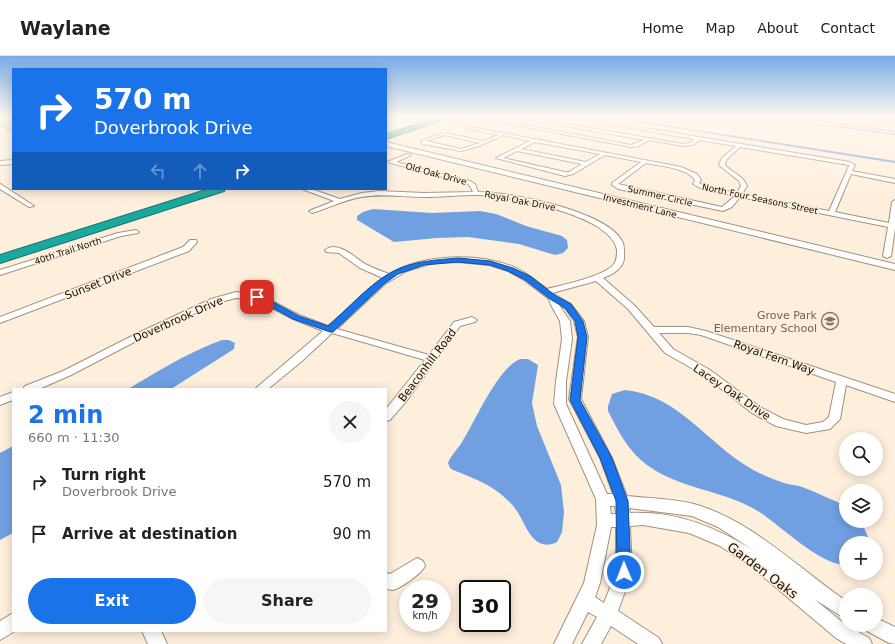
<!DOCTYPE html>
<meta charset="utf-8">
<style>
body{margin:0;font-family:"DejaVu Sans",sans-serif;background:#f6f6f6;color:#222;height:100vh;display:flex;flex-direction:column;font-size:15px;white-space:nowrap}
*{box-sizing:border-box;margin:0}
p{font-size:13px;color:#767676}
.icon{flex:none;width:22px;height:22px;fill:none;stroke:currentColor;stroke-width:2;stroke-linecap:round;stroke-linejoin:round}
.map{position:relative;flex:1;overflow:hidden}
.details{position:absolute;left:12px;top:332px;width:375px;height:244px;display:flex;flex-direction:column;background:#fff;border-radius:0px;box-shadow:0 2px 10px #0003}
.details>*{flex:none}
.hud{position:absolute;left:12px;top:12px;width:375px;height:122px;border-radius:0px;box-shadow:0 2px 10px #0003;background:#1a73e8;color:#fff;overflow:hidden}
.buttons{position:absolute;left:839px;top:376px;display:grid;gap:8px}
.buttons a{display:grid;place-items:center;width:44px;height:44px;border-radius:50%;background:#fff;box-shadow:0 2px 10px #0003;font-size:20px}
.speed{position:absolute;left:399px;top:524px;display:flex;gap:8px;font-size:20px;font-weight:700;text-align:center}
.speed>*{display:grid;place-content:center;width:52px;height:52px;border-radius:50%;background:#fff;box-shadow:0 2px 10px #0003;line-height:1}
.speed small{font-size:10px;font-weight:400}
.speed .limit{border:2px solid #111;border-radius:6px;background:#fff;color:#111}
.pin{position:absolute;display:grid;place-items:center;width:34px;height:34px;color:#fff;margin:-17px;border-radius:8px;box-shadow:0 2px 6px #0006}
.me{position:absolute;width:44px;margin:-22px;rotate:359deg;stroke-linejoin:round;filter:drop-shadow(0 0 3px #0008)}
.turn{display:flex;align-items:center;gap:14px;height:84px;padding:0 16px;font-size:18px}
.turn .icon{width:52px;height:52px;stroke-width:2.5}
.turn b{display:block;font-size:28px;line-height:34px}
.lanes{display:flex;align-items:center;height:38px;padding:0 16px;background:#0003;justify-content:center;gap:20px;direction:ltr}
.lanes .off{opacity:.35}
.round{display:grid;place-items:center;flex:none;width:42px;height:42px;border-radius:21px;background:#f6f6f6}
.headline{display:flex;align-items:center;justify-content:space-between;height:68px;padding:0 16px}
h1{font-size:24px;font-weight:800;line-height:30px;color:#1a73e8}
.action{display:flex;gap:8px;margin-top:auto;padding:8px 16px}
.action a{flex:1;height:46px;border-radius:24px;background:#1a73e8;color:#fff;font-size:16px;font-weight:800;line-height:46px;text-align:center}
.action a+a{background:#f6f6f6;color:#222}
ul{padding:0;list-style:none}
li{display:flex;align-items:center;gap:12px;height:52px;padding:0 16px}
li div{flex:1}
li b{display:block;font-size:15px}
li em{font-style:normal}
header{display:flex;align-items:center;gap:24px;box-sizing:border-box;height:56px;padding:0 20px;background:#fff;border-bottom:1px solid #e0e0e0}
header strong{font-size:19px}
nav{display:flex;gap:22px;margin-inline-start:auto;font-size:14px}
.map>svg:first-child{display:block}
</style>
<header>
<strong>Waylane</strong>
<nav><a>Home</a><a>Map</a><a>About</a><a>Contact</a></nav>
</header>
<div class="map">
<svg width="895" height="588" viewBox="0 0 895 588">
<rect width="100%" height="100%" fill="#feefdc"/>
<polygon fill="#aecb9a" points="0,61 13,63 13,78 0,71"/>
<g fill="#71a0e2">
<polygon points="373,153 432,157 480,155 496,158 526,170 562,180 567,184 568,192 563,197 555,199 519,188 468,181 437,182 394,186 357,164 357,160 363,156"/>
<path d="M222 284H229L235 287 234 293 171 333H128C158 315 189 296 222 284Z"/>
<path d="M520 303H528L538 309 532 347 537 370 561 429 564 456 562 476 557 486C549 490 541 490 534 483 526 475 522 461 514 451 496 430 478 424 453 414L450 412 448 407C451 399 458 393 462 386 476 364 497 313 520 303Z"/>
<path d="M625 334C678 339 707 387 750 412 760 418 773 423 784 427 790 429 796 429 802 431 816 436 830 443 844 449L846 451V465H861L868 481 865 486 846 487V508C824 512 781 470 761 457 726 434 681 434 647 409 629 396 618 375 608 355V350L612 338Z"/>
<polygon points="13,390 13,477 0,484 0,397"/>
</g>
<g fill="none" stroke-linecap="round" stroke-linejoin="round">
<polygon fill="#71a0e2" fill-rule="evenodd" points="605,61 615,61 895,105 895,107"/>
<g stroke="#a2917c" stroke-width="2">
<g id="minor">
<path d="M567 61H577L850 106 855 109 852 115 895 123V127L851 118 835 156 889 167 892 146 895 144V172L891 200 887 202 883 200 888 171 740 141 732 151 723 155 618 133 612 129V127L641 106 605 99 573 118 565 120 496 102 530 85 503 79 479 90 461 95 423 88 421 85 444 77 484 85 498 79 465 72 466 70 681 111 697 118 701 124 699 127 706 131 737 137 741 130 739 125 719 109 722 102 736 90 699 84 693 89 683 90 649 84 639 90 631 91 483 63 485 62 510 66 523 62H531L683 88 690 87 694 83ZM524 64H531L644 84 631 89 515 67ZM444 79 480 87 461 93 426 85ZM535 86 600 98 586 106 521 93ZM740 91 849 109V110L829 155 742 138 747 130C743 119 732 117 725 109L726 104ZM517 95 582 108 569 116H565L503 102ZM646 107C659 110 688 112 695 124L693 128 702 133 735 140 722 151 618 128Z"/>
<polygon points="771,61 783,61 895,76 895,78"/>
<path d="M407 98 411 99 396 106 470 125 475 128 478 136C511 136 606 155 622 185 624 188 624 193 624 197 626 211 614 218 603 222L634 249 654 271H688L706 275 895 338V346L846 329 840 363 830 373 806 377 776 370 752 357 702 318 665 297 628 253 596 225 552 237 571 248 584 265 588 281 581 343 612 402 627 440C647 442 676 443 694 448 751 464 798 512 846 545V563L814 543 846 569 869 582 872 588H846L836 582 748 508 720 490 689 477 643 469 630 470 632 516 618 555 659 582 662 588H638L611 570 601 588H582L597 561 588 556 572 588H554L584 527 597 469 596 443 554 348 556 325 562 283 560 265 551 249 549 243 524 224 508 215 489 209 458 206 433 207 407 215 385 228 337 273 429 299 454 266 472 261 477 264 475 266 460 270 408 343 390 364 386 365V353L425 304 332 277 302 305 268 333H255L323 275 293 263 255 243 236 242 217 247 144 281 71 319 39 333H23L25 330 63 315 138 277 211 243 236 236 260 239 299 259 328 270 383 222 360 212 339 197 326 196 325 194C338 184 355 202 365 208 373 212 381 215 389 218 423 198 477 196 514 211 526 216 536 225 547 233 563 229 605 220 614 208 617 204 617 199 617 194 612 161 523 144 495 140 472 137 448 141 425 141 403 141 382 137 361 141 344 144 329 152 312 157L309 155 334 145 302 133H311L340 143 362 137 379 135 424 137 473 136 470 130 466 127 387 106ZM559 249 565 252 574 265 578 281 569 343 600 402 613 438H607L566 348V325L572 283 570 265ZM659 277H688L701 279 836 326 829 361 823 366 806 369 783 363 760 351 710 314 673 293ZM610 450H615L616 458H611ZM629 452 692 460 718 471 756 496C716 471 677 455 630 457ZM611 471H616V516L604 547 595 541 600 527Z"/>
<polygon points="13,104 13,108 0,109 0,105"/>
<polygon points="0,128 2,129 34,150 29,151 0,133"/>
<polygon points="136,174 139,176 138,177 121,180 0,219 0,214 118,177"/>
<polygon points="190,184 196,184 197,186 189,195 0,267 0,261 183,191"/>
<polygon points="13,336 13,344 0,349 0,341"/>
<path d="M417 502 423 505 425 510C422 517 401 532 393 534 391 534 388 533 386 533V517L390 518Z"/>
<polygon points="13,557 13,575 15,575 0,584 0,565"/>
<polygon points="876,562 895,571 895,588 889,587 867,575 864,569 876,569"/>
<polygon points="142,575 161,575 167,588 148,588"/>
</g>
</g>
<g stroke="#a2917c" stroke-width="2">
<polygon id="tertiary" points="386,86 895,208 895,214 386,90"/>
</g>
<g stroke="#18736b" stroke-width="2">
<g id="motorway">
<polygon points="441,61 452,61 386,83 386,78"/>
<polygon points="209,133 225,133 224,135 0,207 0,199"/>
</g>
</g>
<use href="#minor" fill="#fff" fill-rule="evenodd"/>
<use href="#tertiary" fill="#fff" fill-rule="evenodd"/>
<use href="#motorway" fill="#19a9a0" fill-rule="evenodd"/>
</g>
<linearGradient id="sky" x2="0" y2="1"><stop stop-color="#78ace6"/><stop offset="0.43" stop-color="#fff8ef"/><stop offset="1" stop-color="#fff8ef" stop-opacity="0"/></linearGradient>
<rect width="895" height="143" fill="url(#sky)"/>
<path fill="#1a73e8" stroke="#114b97" d="M458 202 490 205 513 212 530 220 556 240 571 248 583 265 587 281 580 344 612 402 628 445 631 516 629 521 624 523 619 521 617 516 616 445 600 402 570 344 578 281 575 265 565 252 550 243 525 224 508 215 490 209 458 206 424 209 398 218 384 228 333 276H330L293 263 253 241 254 239H260L299 260 328 270C347 254 370 227 392 216 412 205 436 204 458 202Z"/>
<defs>
<g id="school-ring" transform="scale(0.9)"><circle r="9.5" fill="#feefdc" stroke="#8d6e63" stroke-width="1.5"/><path d="M0-5L7-2L0 1L-7-2ZM-4 1L0 2.5L4 1V4Q0 6-4 4Z" fill="#8d6e63"/></g>
</defs>
<g fill-rule="evenodd">
<use href="#school-ring" x="830" y="265"/>
</g>
<g text-anchor="middle" stroke-width="3" stroke-linejoin="round" paint-order="stroke">
<g font-size="9" fill="#160f08" stroke="#feefdc">
<text transform="translate(436 118) rotate(15)" y="3">Old Oak Drive</text>
<text transform="translate(660 140) rotate(13)" y="3">Summer Circle</text>
<text transform="translate(760 143) rotate(12)" y="3">North Four Seasons Street</text>
<text transform="translate(520 145) rotate(11)" y="3">Royal Oak Drive</text>
<text transform="translate(640 150) rotate(14)" y="3">Investment Lane</text>
<text transform="translate(68 195) rotate(-18)" y="3">40th Trail North</text>
</g>
<g font-size="11" fill="#160f08" stroke="#feefdc">
<text transform="translate(98 227) rotate(-21)" y="4">Sunset Drive</text>
<text transform="translate(178 263) rotate(-24)" y="4">Doverbrook Drive</text>
<text transform="translate(774 301) rotate(19)" y="4">Royal Fern Way</text>
<text transform="translate(427 309) rotate(-53)" y="4">Beaconhill Road</text>
<text transform="translate(732 336) rotate(34)" y="4">Lacey Oak Drive</text>
</g>
<g font-size="11" fill="#785e54" stroke="#feefdc" text-anchor="end">
<text x="817" y="263">Grove Park<tspan x="817" dy="13">Elementary School</tspan></text>
</g>
<g font-size="13" fill="#160f08" stroke="#feefdc">
<text transform="translate(763 514) rotate(37)" y="5">Garden Oaks</text>
</g>
</g>
</svg>
<div class="buttons">
<a><svg class="icon" aria-label="search" viewBox="0 0 24 24"><circle cx="10" cy="10" r="6"/><path d="M15 15l6 6"/></svg></a>
<a><svg class="icon" aria-label="layers" viewBox="0 0 24 24"><path d="M12 4l9 5-9 5-9-5zM3 14l9 5 9-5"/></svg></a>
<a>+</a>
<a>−</a>
</div>
<div class="speed"><div>29<small>km/h</small></div><div class="limit">30</div></div>
<div class="pin" style="left:257px;top:241px;background:#d93025"><svg class="icon" aria-label="arrive" viewBox="0 0 24 24"><path d="M6 21V4h12l-3 4 3 4H6"/></svg></div>
<svg class="me" style="left:624px;top:516px" viewBox="-20 -20 40 40"><circle r="17" fill="#1a73e8" stroke="#fff" stroke-width="3"/><path d="M0-11L8 9 0 5-8 9z" fill="#fff"/></svg>
<div class="hud">
<div class="turn"><svg class="icon" aria-label="right" viewBox="0 0 24 24"><path d="M7 20v-9h11M14 6l5 5-5 5"/></svg><div><b>570 m</b>Doverbrook Drive</div></div>
<div class="lanes"><svg class="icon off" aria-label="left" viewBox="0 0 24 24"><path d="M17 20v-9H6M10 6l-5 5 5 5"/></svg><svg class="icon off" aria-label="ahead" viewBox="0 0 24 24"><path d="M12 20V5M6 11l6-6 6 6"/></svg><svg class="icon" aria-label="right" viewBox="0 0 24 24"><path d="M7 20v-9h11M14 6l5 5-5 5"/></svg></div>
</div>
<section class="details">
<div class="headline"><div><h1>2 min</h1><p>660 m · 11:30</p></div><a class="round"><svg class="icon" aria-label="close" viewBox="0 0 24 24"><path d="M6 6l12 12M18 6L6 18"/></svg></a></div>
<ul>
<li><svg class="icon" aria-label="right" viewBox="0 0 24 24"><path d="M7 20v-9h11M14 6l5 5-5 5"/></svg><div><b>Turn right</b><p>Doverbrook Drive</p></div><em>570 m</em></li>
<li><svg class="icon" aria-label="arrive" viewBox="0 0 24 24"><path d="M6 21V4h12l-3 4 3 4H6"/></svg><div><b>Arrive at destination</b></div><em>90 m</em></li>
</ul>
<div class="action"><a>Exit</a><a>Share</a></div>
</section>
</div>
